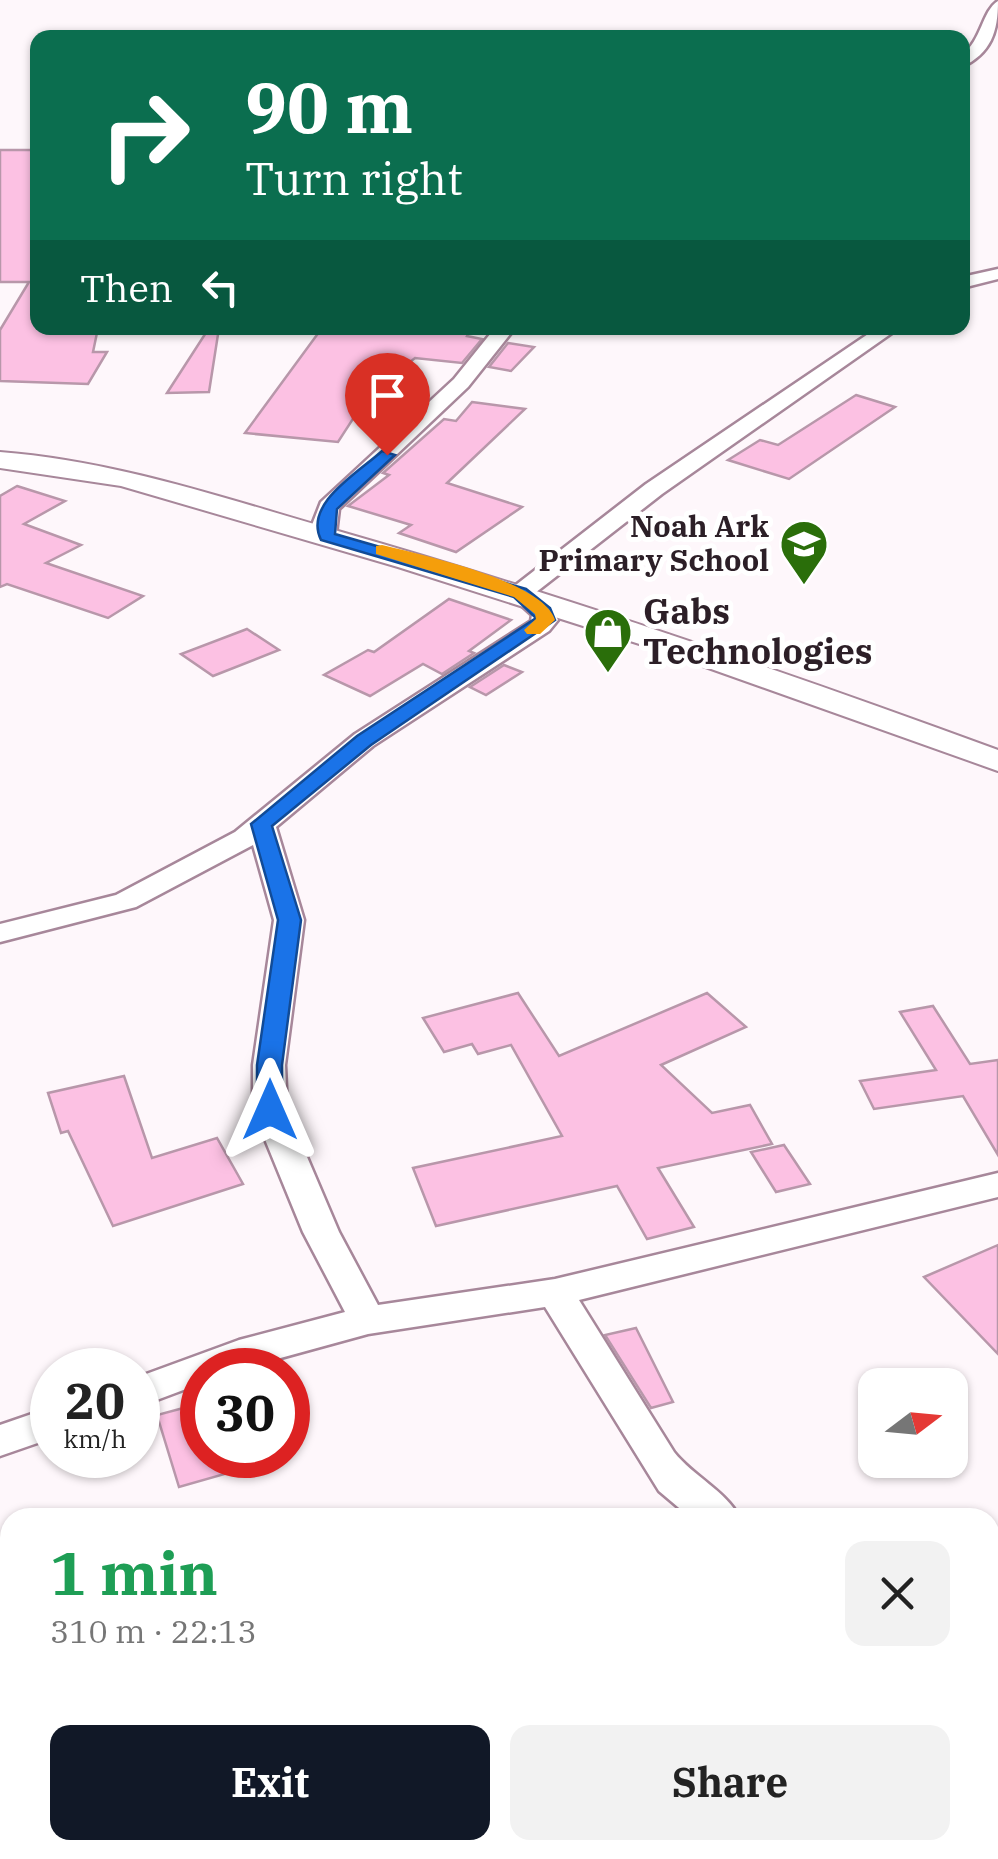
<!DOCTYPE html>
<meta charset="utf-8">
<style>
body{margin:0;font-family:"IBM Plex Serif",serif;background:#f2f2f2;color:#222;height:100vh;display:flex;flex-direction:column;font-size:38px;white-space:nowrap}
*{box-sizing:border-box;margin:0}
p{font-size:32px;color:#767676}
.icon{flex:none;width:55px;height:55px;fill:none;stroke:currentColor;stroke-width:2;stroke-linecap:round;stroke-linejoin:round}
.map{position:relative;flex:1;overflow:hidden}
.side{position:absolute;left:0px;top:1508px;width:1000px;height:352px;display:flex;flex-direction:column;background:#fff;border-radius:30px 30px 0 0;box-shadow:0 2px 8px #0004}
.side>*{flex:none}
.hud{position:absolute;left:30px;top:30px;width:940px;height:305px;border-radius:20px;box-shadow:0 2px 8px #0004;background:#0b6e4f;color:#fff;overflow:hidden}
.needle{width:65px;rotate:74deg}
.fabs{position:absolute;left:858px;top:1368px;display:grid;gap:20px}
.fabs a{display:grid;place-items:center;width:110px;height:110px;border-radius:20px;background:#fff;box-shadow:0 2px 8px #0004;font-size:50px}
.speed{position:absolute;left:30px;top:1348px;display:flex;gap:20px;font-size:50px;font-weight:700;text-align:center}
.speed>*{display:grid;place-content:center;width:130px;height:130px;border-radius:50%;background:#fff;box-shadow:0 2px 8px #0004;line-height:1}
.speed small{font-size:25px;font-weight:400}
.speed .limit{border:15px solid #d22;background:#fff;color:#111}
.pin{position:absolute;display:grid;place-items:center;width:85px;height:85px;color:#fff;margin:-102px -42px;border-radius:50% 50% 50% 0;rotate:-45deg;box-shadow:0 0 10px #0007}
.pin .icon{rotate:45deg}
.me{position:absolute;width:110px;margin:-55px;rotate:0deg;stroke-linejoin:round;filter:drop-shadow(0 0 8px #0008)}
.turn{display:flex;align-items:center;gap:35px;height:210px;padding:0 50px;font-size:45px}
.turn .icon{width:130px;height:130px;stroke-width:2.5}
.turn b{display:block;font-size:70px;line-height:85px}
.then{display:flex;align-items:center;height:95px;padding:0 50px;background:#0003;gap:20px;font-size:38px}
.round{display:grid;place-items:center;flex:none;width:105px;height:105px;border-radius:20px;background:#f2f2f2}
.overview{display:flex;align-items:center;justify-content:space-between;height:170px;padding:0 50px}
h1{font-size:60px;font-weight:700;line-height:75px;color:#1e9e55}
.cta{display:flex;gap:20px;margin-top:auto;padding:20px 50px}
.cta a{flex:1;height:115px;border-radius:20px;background:#111827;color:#fff;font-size:40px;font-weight:700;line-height:115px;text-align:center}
.cta a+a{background:#f2f2f2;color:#222}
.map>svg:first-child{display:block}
</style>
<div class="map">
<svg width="998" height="1859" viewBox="0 0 998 1859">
<rect width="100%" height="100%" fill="#fef7fb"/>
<g fill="#fcc1e3" stroke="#b897aa" stroke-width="2.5">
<polygon points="0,150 38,150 38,328 98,328 93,352 107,352 88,384 0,381 0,330 29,282 0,282"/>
<polygon points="209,328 219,328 209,392 167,393"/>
<polygon points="322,328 470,330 467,336 482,339 462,363 415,358 369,394 338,442 245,433"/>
<polygon points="508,343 534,347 511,371 489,367"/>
<polygon points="856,395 895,407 789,479 728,460 760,440 778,445"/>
<polygon points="472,402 525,409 447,483 522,507 456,552 399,533 411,525 348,506 389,475 383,473 444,419 456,421"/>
<polygon points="17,486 65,501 24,524 81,545 46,563 143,596 108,618 7,584 0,587 0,496"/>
<polygon points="449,599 511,620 469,651 474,653 442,674 423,664 370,696 324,675 368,650 374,652"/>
<polygon points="247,629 279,650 213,676 181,654"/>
<polygon points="504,665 522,672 486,695 470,687"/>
<polygon points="518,993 559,1056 707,993 746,1027 661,1065 712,1113 750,1105 772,1144 658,1168 694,1227 647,1239 617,1186 436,1226 413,1168 562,1136 511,1045 478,1054 472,1044 444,1052 423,1018"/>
<polygon points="933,1006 970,1064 998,1060 998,1155 963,1096 874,1109 860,1081 936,1070 900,1012"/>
<polygon points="124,1076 152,1158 217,1138 243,1184 113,1226 68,1131 61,1133 48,1093"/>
<polygon points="784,1145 810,1184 776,1192 751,1152"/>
<polygon points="998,1245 998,1354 924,1277"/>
<polygon points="636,1328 673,1402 651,1408 605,1335"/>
<polygon points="202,1403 202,1455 262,1455 263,1463 179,1487 157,1415"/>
</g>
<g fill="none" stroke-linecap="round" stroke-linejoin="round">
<g stroke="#a7879a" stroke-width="5">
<g id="minor">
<path d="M998 1C998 32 991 53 962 67V55C982 40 982 11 998 1Z"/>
<polygon points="998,269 998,279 962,288 962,277"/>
<polygon points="495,328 515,328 468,387 339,509 335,542 319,542 312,525 321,502 454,379"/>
<path d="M877 328H899L662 494 535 593 552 607 558 620 549 631 373 746 276 827 304 920 285 1065 287 1110 339 1232 378 1305 555 1279 998 1173V1197L579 1300 674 1452C693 1476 726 1491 740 1518H691L659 1491 545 1307 368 1334 237 1370H202V1383L138 1407V1377L239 1340 345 1312 303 1232 253 1110V1065L274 920 253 845 136 907 0 942V924L116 895 235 832 355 734 531 621 532 615 508 593 512 588 646 484Z"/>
<polygon points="52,1407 52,1438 0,1456 0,1425"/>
<polygon points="990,1612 998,1615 998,1652 990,1649"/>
</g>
</g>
<g stroke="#a7879a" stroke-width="4">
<path id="tertiary" d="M0 452C117 461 226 499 338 531 561 595 780 670 998 750V771L652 648 398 567 121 486 0 468Z"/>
</g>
<use href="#minor" fill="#fff" fill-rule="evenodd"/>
<use href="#tertiary" fill="#fff" fill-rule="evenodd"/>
</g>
<path fill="#1a73e8" stroke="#114b97" stroke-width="2.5" d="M382 451 395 455 337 509 335 534 526 589 550 608 555 620 371 745 272 826 301 920 282 1065V1110L270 1119 257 1110V1065L278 920 251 824 357 736 536 618 514 597 321 540C303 504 358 473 382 451Z"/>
<path fill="#f59e0b" d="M382 545C422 555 543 581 555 620L540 634H527L524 630 536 619 535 614 514 597 376 554V546Z"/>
<defs>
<g id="school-pin" transform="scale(2.5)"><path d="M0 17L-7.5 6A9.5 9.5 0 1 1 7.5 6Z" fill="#2a6e0a" stroke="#fff"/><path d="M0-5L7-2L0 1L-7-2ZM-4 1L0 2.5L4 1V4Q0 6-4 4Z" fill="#fff"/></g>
<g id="shop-pin" transform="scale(2.5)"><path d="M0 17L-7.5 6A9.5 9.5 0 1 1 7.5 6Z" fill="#2a6e0a" stroke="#fff"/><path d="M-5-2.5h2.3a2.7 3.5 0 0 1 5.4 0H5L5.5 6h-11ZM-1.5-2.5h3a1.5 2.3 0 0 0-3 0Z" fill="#fff"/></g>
</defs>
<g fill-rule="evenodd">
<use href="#school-pin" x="804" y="544"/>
<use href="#shop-pin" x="608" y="632"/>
</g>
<g text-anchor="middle" stroke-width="10" stroke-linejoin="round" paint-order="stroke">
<g font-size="30" font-weight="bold" fill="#2c1f27" stroke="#fff" text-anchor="end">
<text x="769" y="537">Noah Ark<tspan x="769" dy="34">Primary School</tspan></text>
</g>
<g font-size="35" font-weight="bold" fill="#2c1f27" stroke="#fff" text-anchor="start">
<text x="643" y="624">Gabs<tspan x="643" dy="40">Technologies</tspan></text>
</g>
</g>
</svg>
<div class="fabs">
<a><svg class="needle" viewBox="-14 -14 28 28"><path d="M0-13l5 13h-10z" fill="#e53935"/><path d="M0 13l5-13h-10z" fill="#767676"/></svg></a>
</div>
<div class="speed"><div>20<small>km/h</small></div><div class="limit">30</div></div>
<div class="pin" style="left:387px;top:455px;background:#d93025"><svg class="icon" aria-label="arrive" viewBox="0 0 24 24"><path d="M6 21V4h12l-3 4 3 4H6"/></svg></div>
<svg class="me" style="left:270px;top:1110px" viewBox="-20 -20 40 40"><path d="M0-17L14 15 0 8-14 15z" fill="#1a73e8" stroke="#fff" stroke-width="4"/></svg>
<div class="hud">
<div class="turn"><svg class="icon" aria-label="right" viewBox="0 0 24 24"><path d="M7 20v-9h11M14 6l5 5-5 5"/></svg><div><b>90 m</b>Turn right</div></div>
<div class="then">Then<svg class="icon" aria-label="left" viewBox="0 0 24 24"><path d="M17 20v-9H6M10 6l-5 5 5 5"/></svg></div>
</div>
<section class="side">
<div class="overview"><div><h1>1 min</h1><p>310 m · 22:13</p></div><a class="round"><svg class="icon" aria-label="close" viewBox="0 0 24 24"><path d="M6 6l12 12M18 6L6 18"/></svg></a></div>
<div class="cta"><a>Exit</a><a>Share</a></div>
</section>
</div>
